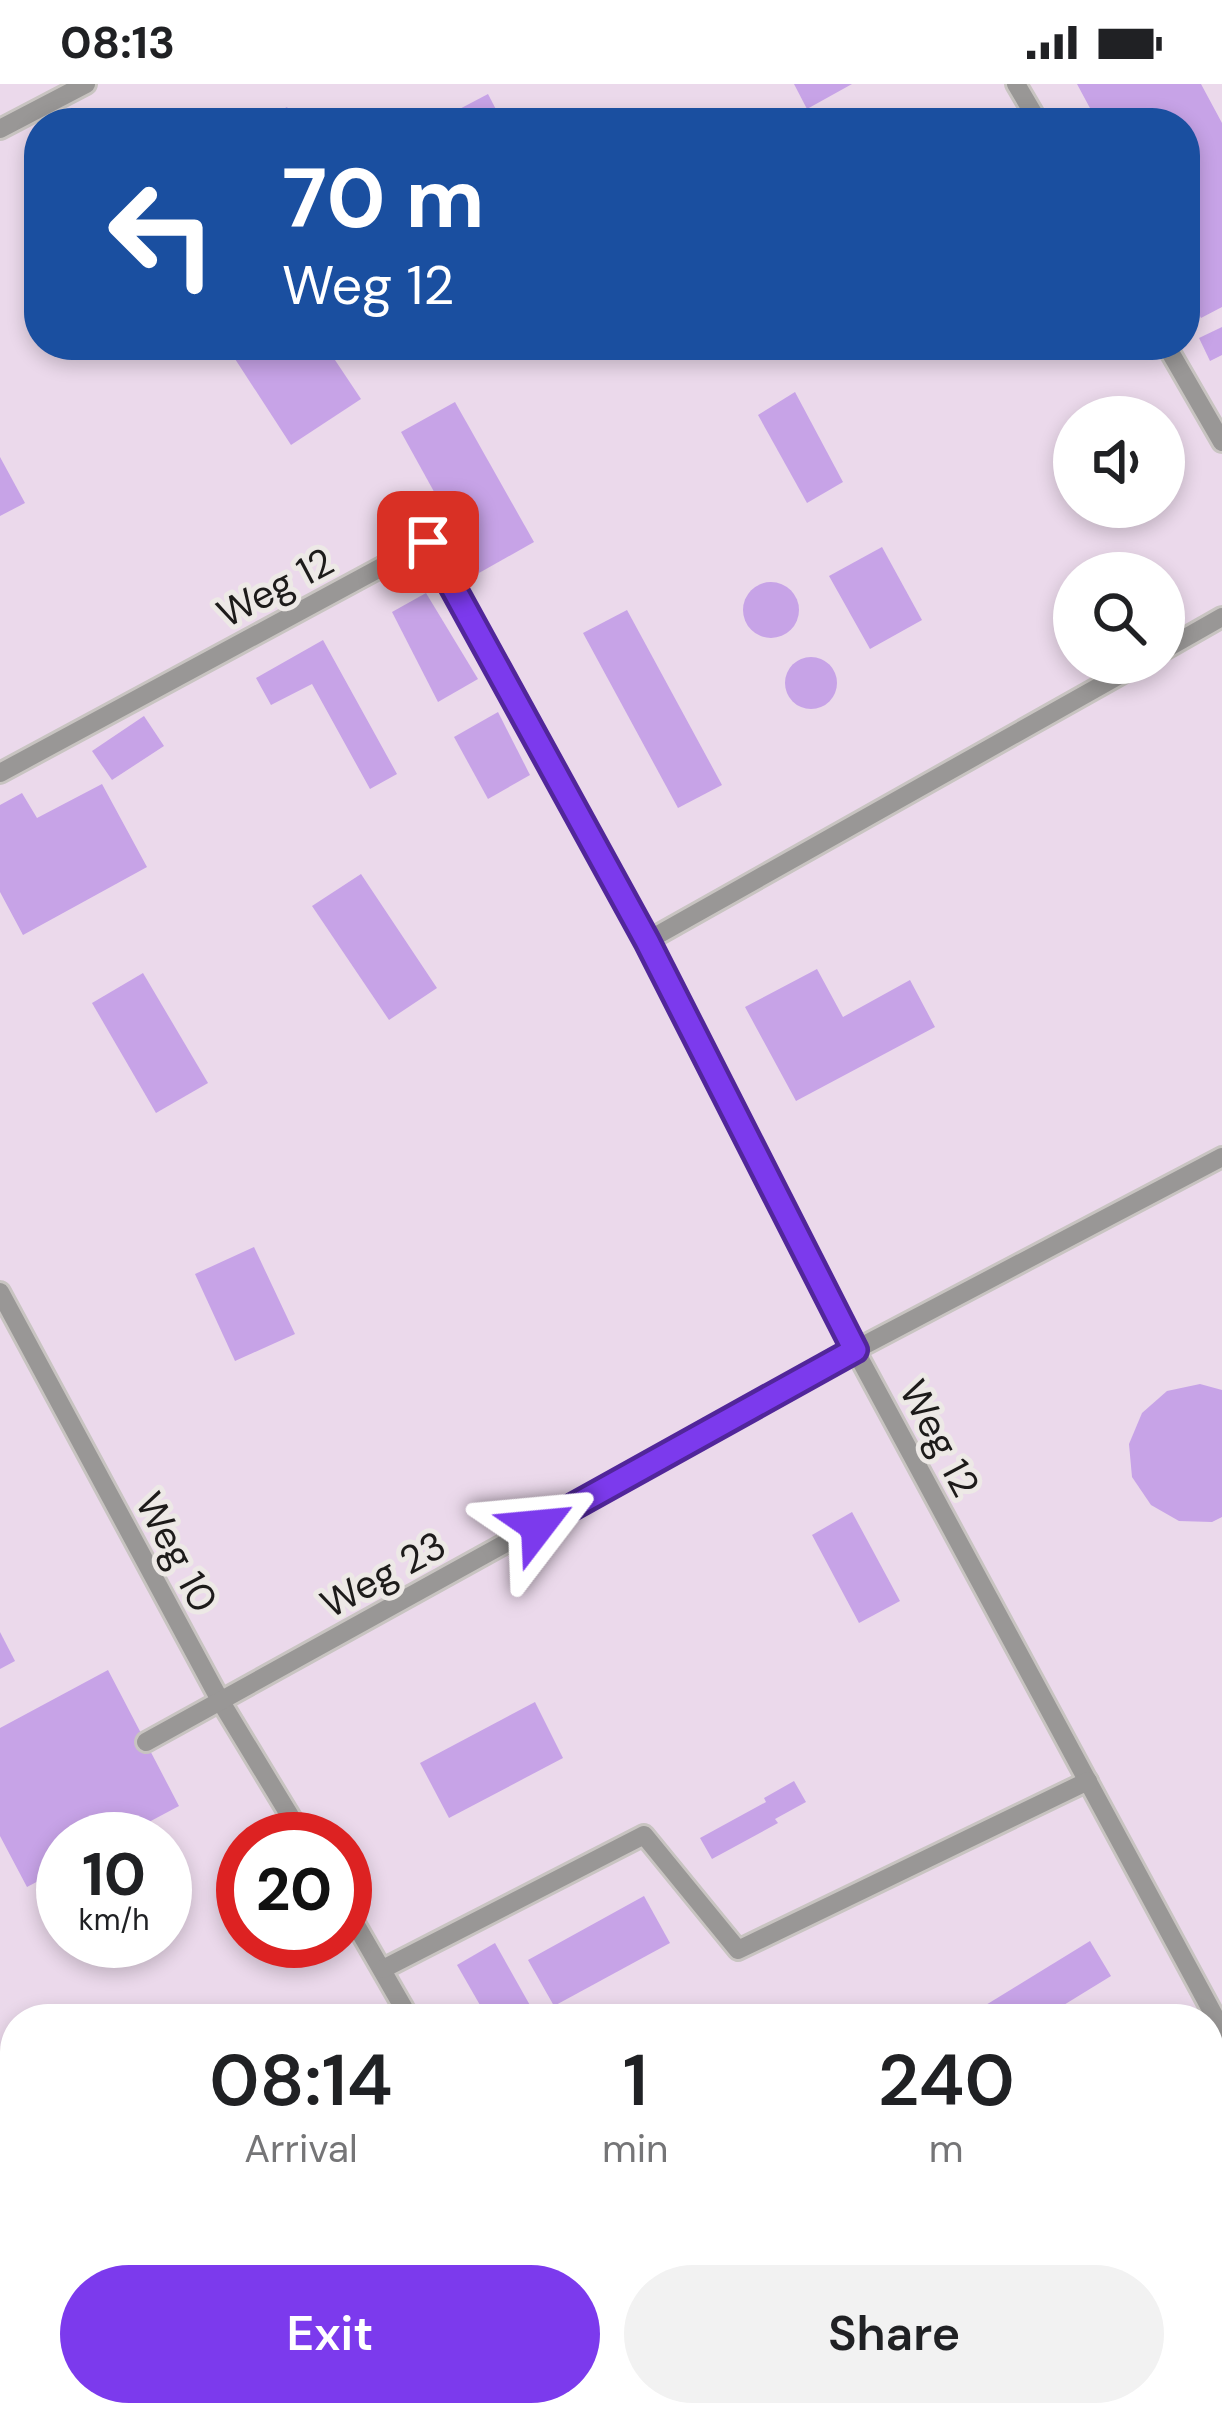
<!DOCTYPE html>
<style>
body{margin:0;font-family:"DM Sans",sans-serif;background:#f2f2f2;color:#202124;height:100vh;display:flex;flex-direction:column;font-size:45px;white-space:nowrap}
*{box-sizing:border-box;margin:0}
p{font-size:39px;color:#757577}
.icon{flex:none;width:66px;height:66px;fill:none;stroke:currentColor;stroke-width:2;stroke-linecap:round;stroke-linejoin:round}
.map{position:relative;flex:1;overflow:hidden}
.side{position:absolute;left:0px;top:1920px;width:1224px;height:423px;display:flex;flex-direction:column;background:#fff;border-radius:48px 48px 0 0;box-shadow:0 6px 18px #0003}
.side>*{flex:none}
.top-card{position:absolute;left:24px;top:24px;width:1176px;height:252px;border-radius:48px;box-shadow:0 6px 18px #0003;background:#1a4fa0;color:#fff;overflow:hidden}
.buttons{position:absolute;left:1053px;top:312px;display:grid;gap:24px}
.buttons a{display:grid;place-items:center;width:132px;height:132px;border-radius:50%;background:#fff;box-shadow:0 6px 18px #0003;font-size:60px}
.speed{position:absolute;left:36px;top:1728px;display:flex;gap:24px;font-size:60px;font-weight:700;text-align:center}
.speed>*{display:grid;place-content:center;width:156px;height:156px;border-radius:50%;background:#fff;box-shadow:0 6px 18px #0003;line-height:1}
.speed small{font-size:30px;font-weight:400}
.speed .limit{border:18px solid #d22;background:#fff;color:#111}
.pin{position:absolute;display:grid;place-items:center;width:102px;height:102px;color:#fff;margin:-51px;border-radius:24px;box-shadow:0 6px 18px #0006}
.me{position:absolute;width:132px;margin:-66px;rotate:61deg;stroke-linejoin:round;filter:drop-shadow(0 0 9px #0008)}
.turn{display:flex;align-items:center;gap:42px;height:252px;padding:0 60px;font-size:54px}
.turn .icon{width:156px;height:156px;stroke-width:2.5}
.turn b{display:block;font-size:84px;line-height:102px}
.eta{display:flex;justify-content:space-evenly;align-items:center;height:204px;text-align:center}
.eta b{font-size:72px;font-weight:600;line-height:84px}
.button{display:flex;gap:24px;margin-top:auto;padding:24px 60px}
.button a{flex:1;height:138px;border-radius:72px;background:#7c3aed;color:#fff;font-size:48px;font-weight:600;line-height:138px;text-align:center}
.button a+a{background:#f2f2f2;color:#202124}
.status{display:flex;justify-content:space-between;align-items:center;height:84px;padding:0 60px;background:#fff;direction:ltr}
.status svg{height:33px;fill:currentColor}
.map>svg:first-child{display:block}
</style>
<div class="status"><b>08:13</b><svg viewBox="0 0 49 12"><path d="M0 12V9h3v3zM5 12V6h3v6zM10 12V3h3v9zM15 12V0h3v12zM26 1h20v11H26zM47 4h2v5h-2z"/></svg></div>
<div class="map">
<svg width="1222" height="2341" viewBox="0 0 1222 2341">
<rect width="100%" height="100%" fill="#ede9e6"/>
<path fill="#ebd9eb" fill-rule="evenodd" d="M0 0H1222V2341H0ZM39 39H1185V261H39ZM1074 333H1164V423H1074ZM1074 489H1164V579H1074ZM63 1755H165V1857H63ZM243 1755H345V1857H243ZM15 1935H1209V2328H15Z"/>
<g fill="#c7a3e7">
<polygon points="794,0 852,0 807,25"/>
<polygon points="1077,0 1201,0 1222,39 1222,223 1201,234 1185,203 1185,39 1098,39"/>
<polygon points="488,10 503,39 433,39"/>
<polygon points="287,23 296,39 258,39"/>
<polygon points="894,24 902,39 866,39"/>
<polygon points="1222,243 1222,271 1210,277 1199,254"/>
<polygon points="226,261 325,261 361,315 291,361"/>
<polygon points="795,308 843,398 807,419 758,331"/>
<polygon points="455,318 534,458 479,489 401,348"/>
<polygon points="0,373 25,419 0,432"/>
<polygon points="882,463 922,536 870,565 829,492"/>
<circle cx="771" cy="526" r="28"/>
<polygon points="426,509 478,595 438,618 392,528"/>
<polygon points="627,526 722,701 678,724 583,549"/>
<polygon points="323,556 397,690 370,705 312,600 271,621 256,594"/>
<circle cx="811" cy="599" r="26"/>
<polygon points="498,628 530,691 488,715 454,653"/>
<polygon points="144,632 164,662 112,696 92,667"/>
<polygon points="102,700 147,783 23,851 0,808 0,721 22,709 37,734"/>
<polygon points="361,790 437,904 389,936 312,822"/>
<polygon points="817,885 843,933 910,896 935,943 796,1017 745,923"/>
<polygon points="143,889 208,999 156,1029 92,919"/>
<polygon points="254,1163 295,1250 235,1277 195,1190"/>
<polygon points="1200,1300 1222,1306 1222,1433 1212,1438 1179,1437 1151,1421 1132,1393 1129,1360 1142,1329 1167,1307"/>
<polygon points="852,1428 900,1517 859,1539 812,1451"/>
<polygon points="0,1548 15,1577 0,1585"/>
<polygon points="108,1586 179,1722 117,1755 63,1755 63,1784 27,1803 0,1752 0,1644"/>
<polygon points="535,1618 563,1674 449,1734 420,1679"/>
<polygon points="794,1697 806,1718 775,1735 778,1739 712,1775 700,1754 766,1718 764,1714"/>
<polygon points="644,1812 670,1859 554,1922 528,1876"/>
<polygon points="1090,1857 1111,1892 1041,1935 963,1935"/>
<polygon points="495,1859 536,1932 530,1935 488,1935 457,1881"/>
</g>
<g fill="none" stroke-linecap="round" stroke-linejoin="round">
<g stroke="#c8c4c1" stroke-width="24">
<g id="lane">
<polyline points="1016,0 1039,39"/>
<polyline points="0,45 86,0"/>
<polyline points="1166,261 1222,358"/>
<polyline points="1164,566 1222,533"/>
<polyline points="0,689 428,458 647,857 855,1266 1222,1946"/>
<polyline points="647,857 1141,579"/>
<polyline points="0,1208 221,1618 304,1755"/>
<polyline points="146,1658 855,1266 1222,1073"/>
<polyline points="345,1822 410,1935"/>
<polyline points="383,1885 644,1751 738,1866 1088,1697"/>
<polyline points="624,2328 631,2341"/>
</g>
</g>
<use href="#lane" stroke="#999796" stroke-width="18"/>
</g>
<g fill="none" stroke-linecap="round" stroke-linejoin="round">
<g stroke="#51269a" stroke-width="30">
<polyline id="route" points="428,458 647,857 855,1266 538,1442"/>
</g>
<use href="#route" stroke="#7c3aed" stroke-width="21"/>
</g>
<g text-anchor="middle" stroke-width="10" stroke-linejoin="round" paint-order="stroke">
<g font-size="39" fill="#1d1b1a" stroke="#ede9e6">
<text transform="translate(275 503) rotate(-28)" y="14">Weg 12</text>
<text transform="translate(940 1354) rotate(62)" y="14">Weg 12</text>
<text transform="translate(177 1468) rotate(62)" y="14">Weg 10</text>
<text transform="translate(383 1490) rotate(-29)" y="14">Weg 23</text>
</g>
</g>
</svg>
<div class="buttons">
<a><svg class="icon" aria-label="sound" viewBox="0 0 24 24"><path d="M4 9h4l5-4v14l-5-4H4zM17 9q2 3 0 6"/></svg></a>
<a><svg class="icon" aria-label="search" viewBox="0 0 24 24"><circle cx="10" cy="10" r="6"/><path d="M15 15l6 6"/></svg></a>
</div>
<div class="speed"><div>10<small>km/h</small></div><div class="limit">20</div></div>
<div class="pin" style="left:428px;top:458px;background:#d93025"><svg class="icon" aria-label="arrive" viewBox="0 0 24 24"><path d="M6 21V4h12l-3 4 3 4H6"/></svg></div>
<svg class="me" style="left:538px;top:1442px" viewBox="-20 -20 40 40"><path d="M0-17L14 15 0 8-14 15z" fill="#7c3aed" stroke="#fff" stroke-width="4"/></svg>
<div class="top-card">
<div class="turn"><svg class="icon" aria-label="left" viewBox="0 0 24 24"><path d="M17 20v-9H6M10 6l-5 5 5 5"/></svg><div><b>70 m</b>Weg 12</div></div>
</div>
<section class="side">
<div class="eta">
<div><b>08:14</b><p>Arrival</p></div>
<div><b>1</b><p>min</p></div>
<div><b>240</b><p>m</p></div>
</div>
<div class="button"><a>Exit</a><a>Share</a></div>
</section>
</div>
